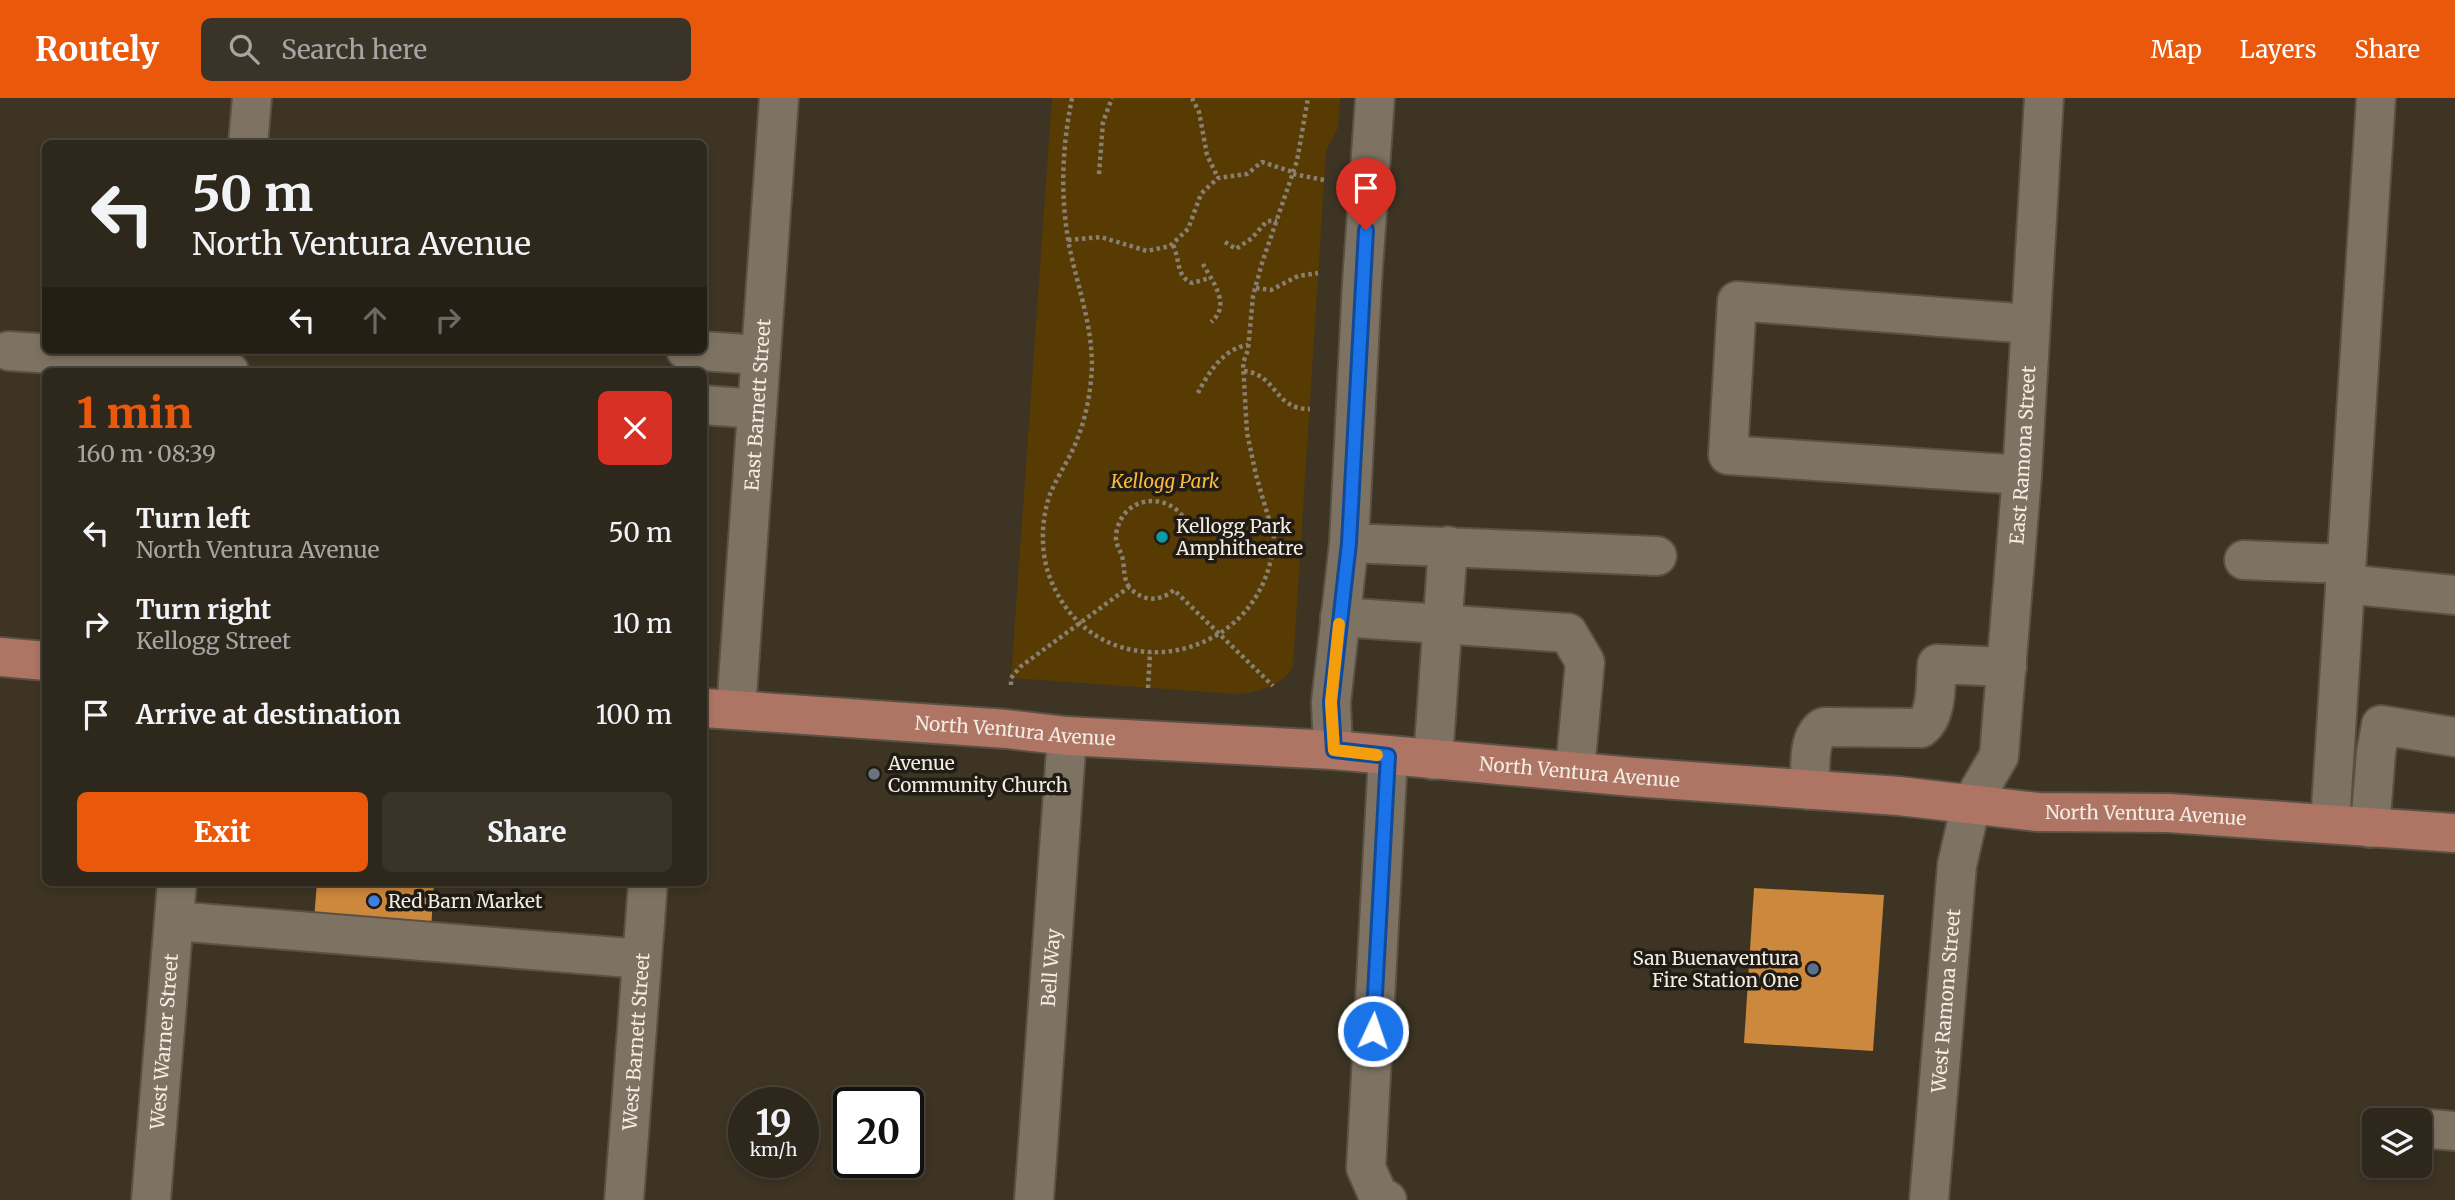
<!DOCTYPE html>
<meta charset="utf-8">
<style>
body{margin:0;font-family:Merriweather,serif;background:#3a3328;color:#f1f3f6;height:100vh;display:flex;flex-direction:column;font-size:26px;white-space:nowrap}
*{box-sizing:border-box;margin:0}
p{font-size:23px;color:#a7a5a3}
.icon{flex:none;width:38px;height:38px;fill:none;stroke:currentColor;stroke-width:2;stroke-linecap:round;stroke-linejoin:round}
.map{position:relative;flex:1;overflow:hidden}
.side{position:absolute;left:42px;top:270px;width:665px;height:518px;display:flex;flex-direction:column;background:#2e271b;border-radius:10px;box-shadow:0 4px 10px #0003,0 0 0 2px #49443a}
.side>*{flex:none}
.hud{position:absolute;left:42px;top:42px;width:665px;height:214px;border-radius:10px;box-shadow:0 4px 10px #0003,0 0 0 2px #49443a;background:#2e271b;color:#f1f3f6;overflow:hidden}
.fabs{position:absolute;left:2362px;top:1010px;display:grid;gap:14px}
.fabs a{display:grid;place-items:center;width:70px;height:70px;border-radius:10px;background:#2e271b;box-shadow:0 4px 10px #0003,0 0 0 2px #49443a;font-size:35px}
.speed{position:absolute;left:728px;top:989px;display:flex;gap:14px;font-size:35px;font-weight:700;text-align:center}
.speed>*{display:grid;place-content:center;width:91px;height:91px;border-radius:50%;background:#2e271b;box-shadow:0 4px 10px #0003,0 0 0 2px #49443a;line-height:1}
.speed small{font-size:18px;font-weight:400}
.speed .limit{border:4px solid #111;border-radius:10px;background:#fff;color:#111}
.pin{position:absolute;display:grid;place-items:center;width:60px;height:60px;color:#fff;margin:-72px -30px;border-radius:50% 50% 50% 0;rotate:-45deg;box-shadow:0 0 7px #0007}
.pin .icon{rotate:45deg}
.me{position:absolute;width:77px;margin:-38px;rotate:3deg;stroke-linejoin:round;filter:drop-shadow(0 0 5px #0008)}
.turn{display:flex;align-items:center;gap:24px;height:147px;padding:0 35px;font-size:32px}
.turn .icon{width:91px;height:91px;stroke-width:2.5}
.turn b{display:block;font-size:49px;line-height:60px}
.lanes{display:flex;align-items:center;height:66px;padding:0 35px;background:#0003;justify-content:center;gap:35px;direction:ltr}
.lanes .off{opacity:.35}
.round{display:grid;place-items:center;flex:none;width:74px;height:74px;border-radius:10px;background:#3a3328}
.summary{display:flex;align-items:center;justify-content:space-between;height:119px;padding:0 35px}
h1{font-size:42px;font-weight:800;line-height:52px;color:#ea580c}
.action{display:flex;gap:14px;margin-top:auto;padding:14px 35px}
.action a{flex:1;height:80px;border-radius:10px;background:#ea580c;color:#fff;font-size:28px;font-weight:800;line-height:80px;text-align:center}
.action a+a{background:#3a3328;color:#f1f3f6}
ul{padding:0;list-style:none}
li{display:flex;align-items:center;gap:21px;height:91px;padding:0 35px}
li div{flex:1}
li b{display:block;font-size:26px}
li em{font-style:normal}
header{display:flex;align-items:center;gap:42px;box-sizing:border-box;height:98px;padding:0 35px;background:#ea580c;color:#fff}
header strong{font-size:33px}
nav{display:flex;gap:38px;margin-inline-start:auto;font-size:24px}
.search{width:490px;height:63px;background:#3a3328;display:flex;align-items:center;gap:18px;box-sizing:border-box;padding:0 24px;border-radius:10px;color:#a7a5a3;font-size:26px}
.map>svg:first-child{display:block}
</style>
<header>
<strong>Routely</strong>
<div class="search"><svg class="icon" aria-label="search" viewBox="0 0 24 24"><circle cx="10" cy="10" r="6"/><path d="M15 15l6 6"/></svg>Search here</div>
<nav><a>Map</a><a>Layers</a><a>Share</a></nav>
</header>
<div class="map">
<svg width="2455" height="1102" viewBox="0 0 2455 1102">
<rect width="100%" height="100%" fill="#3d3424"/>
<path fill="#573b02" d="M1052 0H1340L1338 30 1326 53 1293 568C1282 589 1259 594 1237 596L1011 580Z"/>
<g fill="#cc883c">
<polygon points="317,784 434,784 431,832 314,822"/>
<polygon points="1754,790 1884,797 1873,953 1744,945"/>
</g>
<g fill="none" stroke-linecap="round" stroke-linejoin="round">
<g stroke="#5a5144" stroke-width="42">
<g id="minor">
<polyline points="248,46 252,0"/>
<polyline points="686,252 761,257"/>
<polyline points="9,253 169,264 229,273"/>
<polyline points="704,307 757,311"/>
<polyline points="2022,377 1728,357 1737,203 2030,226"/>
<polyline points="1349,445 1657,458"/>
<polyline points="2244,462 2346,466"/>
<polyline points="2345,486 2455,497"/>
<polyline points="1340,519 1568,535 1585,564 1575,672"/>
<path id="s1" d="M736 612 779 0"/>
<polyline points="1333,652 1331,604 1349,445 1362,185 1375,0"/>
<polyline points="1433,662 1448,448"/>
<path d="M1810 692C1811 673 1806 640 1824 629L1921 630C1938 617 1935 586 1937 566L2007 569"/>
<polyline points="2330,726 2376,0"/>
<polyline points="2370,730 2376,655 2381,627 2455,639"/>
<polyline points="175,823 642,861"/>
<polyline points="2420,1030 2455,1033"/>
<path id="s2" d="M151 1102 177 784"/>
<path id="s3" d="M624 1102 648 784"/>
<path id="s4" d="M1034 1102 1067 638"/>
<polyline points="1387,1102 1378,1097 1366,1070 1388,658"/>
<path id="s5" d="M1929 1102 1957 767 1971 706 1999 658 2022 377 2044 0"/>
</g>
</g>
<g stroke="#5a5144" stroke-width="42">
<g id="major">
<polyline points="0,559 46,563"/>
<path id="s6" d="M704 610 1007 631 1067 638 1333 652 1633 679 1899 698 2038 714 2168 715 2455 735"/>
</g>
</g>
<g stroke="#888072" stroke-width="4.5" stroke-dasharray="3.5 3.5" stroke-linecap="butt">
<path d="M1072 0C1062 50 1060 97 1069 147 1078 192 1096 236 1091 282 1089 302 1085 321 1078 339 1071 359 1058 377 1050 396 1041 422 1040 454 1050 480 1097 602 1275 565 1274 431L1270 425 1256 377 1247 335 1243 265 1248 252 1253 198 1262 165 1297 63 1308 0"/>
<polyline points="1192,0 1199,14 1207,57 1218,80"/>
<polyline points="1099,76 1103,24 1112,0"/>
<polyline points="1293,76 1324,82"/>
<polyline points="1068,142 1101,139 1147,153 1170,148 1188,131 1201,96 1206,91 1218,80 1247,76 1262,64 1293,74"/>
<polyline points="1225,144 1236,151 1252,140 1267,123 1277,123"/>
<path d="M1173 147C1180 161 1176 179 1192 185L1210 180"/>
<path d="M1203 166C1212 183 1232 207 1211 224"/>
<polyline points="1256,190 1271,192 1298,178 1318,175"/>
<path d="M1244 273C1277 276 1274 312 1310 311"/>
<path d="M1198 295C1208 275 1224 250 1248 247"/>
<path d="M1129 489C1123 479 1125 473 1123 463 1122 453 1115 448 1116 437 1122 391 1183 392 1191 438"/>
<path d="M1011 587V580L1020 569 1129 489C1143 504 1159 504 1174 492L1273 588"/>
<polyline points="1148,590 1150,554"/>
</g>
<use href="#minor" stroke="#7e7363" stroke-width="38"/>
<use href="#major" stroke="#ae7464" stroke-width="38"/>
</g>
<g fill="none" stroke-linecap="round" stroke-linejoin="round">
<g stroke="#114b97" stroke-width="18">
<polyline id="route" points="1366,132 1349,445 1331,604 1334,652 1388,658 1373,933"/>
</g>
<use href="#route" stroke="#1a73e8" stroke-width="12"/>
<polyline stroke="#f59e0b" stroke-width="12" points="1339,526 1331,604 1334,652 1377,657"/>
</g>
<circle fill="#0f9aa8" stroke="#201c15" stroke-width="2.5" cx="1162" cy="439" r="7"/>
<circle fill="#6b7280" stroke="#201c15" stroke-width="2.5" cx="874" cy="676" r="7"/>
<circle fill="#3f7fe0" stroke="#201c15" stroke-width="2.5" cx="374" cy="803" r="7"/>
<circle fill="#5c6f8a" stroke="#201c15" stroke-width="2.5" cx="1813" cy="871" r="7"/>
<g text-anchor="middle" stroke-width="7" stroke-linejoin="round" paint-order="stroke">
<g font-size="19" fill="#f2ece2" stroke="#201c15">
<text dy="7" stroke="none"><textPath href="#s1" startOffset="306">East Barnett Street</textPath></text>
<text dy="7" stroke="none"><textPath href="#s5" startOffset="756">East Ramona Street</textPath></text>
<text dy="7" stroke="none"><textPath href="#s6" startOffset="312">North Ventura Avenue</textPath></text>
<text dy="7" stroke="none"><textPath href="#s6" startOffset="878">North Ventura Avenue</textPath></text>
<text dy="7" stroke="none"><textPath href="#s6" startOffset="1446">North Ventura Avenue</textPath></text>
<text dy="7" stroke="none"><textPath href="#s4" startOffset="233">Bell Way</textPath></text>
<text dy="7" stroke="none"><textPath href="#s5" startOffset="200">West Ramona Street</textPath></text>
<text dy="7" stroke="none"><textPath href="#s2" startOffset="159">West Warner Street</textPath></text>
<text dy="7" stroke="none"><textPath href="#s3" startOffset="159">West Barnett Street</textPath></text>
</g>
<g font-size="19" font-style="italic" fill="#fcb93d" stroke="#201c15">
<text x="1165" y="390">Kellogg Park</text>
</g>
<g font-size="19" fill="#f2ece2" stroke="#201c15" text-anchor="start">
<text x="1176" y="435">Kellogg Park<tspan x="1176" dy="22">Amphitheatre</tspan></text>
<text x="888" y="672">Avenue<tspan x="888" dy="22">Community Church</tspan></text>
<text x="388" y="810">Red Barn Market</text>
<text x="1799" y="867" text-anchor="end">San Buenaventura<tspan x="1799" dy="22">Fire Station One</tspan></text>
</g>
</g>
</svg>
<div class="fabs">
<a><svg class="icon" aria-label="layers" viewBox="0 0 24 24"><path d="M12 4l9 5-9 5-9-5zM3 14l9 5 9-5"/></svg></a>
</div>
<div class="speed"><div>19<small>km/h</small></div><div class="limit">20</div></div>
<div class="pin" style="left:1366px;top:132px;background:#d93025"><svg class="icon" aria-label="arrive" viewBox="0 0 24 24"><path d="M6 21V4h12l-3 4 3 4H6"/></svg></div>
<svg class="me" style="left:1373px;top:933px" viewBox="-20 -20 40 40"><circle r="17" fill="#1a73e8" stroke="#fff" stroke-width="3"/><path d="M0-11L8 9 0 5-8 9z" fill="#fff"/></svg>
<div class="hud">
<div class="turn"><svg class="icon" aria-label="left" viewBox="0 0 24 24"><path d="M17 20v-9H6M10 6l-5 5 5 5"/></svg><div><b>50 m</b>North Ventura Avenue</div></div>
<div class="lanes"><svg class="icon" aria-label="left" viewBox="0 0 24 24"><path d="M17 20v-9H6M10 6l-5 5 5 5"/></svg><svg class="icon off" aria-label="ahead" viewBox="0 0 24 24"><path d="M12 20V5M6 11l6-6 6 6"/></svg><svg class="icon off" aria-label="right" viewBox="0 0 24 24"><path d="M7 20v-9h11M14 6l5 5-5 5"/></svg></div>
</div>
<section class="side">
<div class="summary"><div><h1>1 min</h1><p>160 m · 08:39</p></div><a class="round" style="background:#d93025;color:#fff"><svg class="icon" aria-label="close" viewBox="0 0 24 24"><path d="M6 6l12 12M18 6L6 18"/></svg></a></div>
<ul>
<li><svg class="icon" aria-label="left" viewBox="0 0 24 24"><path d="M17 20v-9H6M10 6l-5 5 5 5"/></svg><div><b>Turn left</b><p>North Ventura Avenue</p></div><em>50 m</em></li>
<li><svg class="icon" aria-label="right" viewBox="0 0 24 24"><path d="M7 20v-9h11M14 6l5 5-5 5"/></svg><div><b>Turn right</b><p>Kellogg Street</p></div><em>10 m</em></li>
<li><svg class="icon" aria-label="arrive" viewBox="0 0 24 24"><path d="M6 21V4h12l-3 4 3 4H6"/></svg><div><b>Arrive at destination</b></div><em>100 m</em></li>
</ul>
<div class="action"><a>Exit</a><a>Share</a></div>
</section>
</div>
